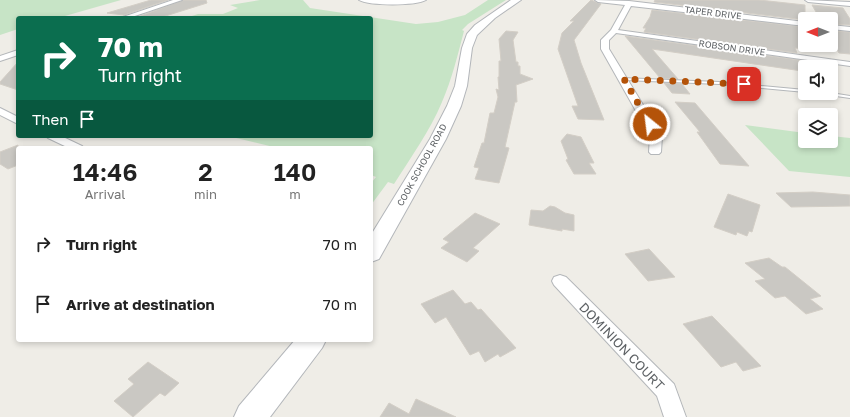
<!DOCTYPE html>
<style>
body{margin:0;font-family:"Golos Text",sans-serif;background:#f2f2f2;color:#222;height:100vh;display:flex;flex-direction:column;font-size:15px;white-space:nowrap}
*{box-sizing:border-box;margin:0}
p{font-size:13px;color:#767676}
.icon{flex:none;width:22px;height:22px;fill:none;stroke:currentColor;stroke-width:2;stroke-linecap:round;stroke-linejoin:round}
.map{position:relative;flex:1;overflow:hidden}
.sheet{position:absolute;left:16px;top:146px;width:357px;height:196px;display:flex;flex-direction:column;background:#fff;border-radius:4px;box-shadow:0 2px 6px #0003}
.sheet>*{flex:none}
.top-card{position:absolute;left:16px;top:16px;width:357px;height:122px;border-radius:4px;box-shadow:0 2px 6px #0003;background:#0b6e4f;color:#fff;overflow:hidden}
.needle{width:26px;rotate:270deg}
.buttons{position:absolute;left:798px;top:12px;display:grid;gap:8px}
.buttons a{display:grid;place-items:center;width:40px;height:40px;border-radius:4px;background:#fff;box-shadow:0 2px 6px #0003;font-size:20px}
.pin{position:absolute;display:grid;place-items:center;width:34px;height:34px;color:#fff;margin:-17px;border-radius:8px;box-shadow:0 2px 6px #0006}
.me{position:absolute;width:44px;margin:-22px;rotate:331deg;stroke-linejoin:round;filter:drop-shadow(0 0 3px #0008)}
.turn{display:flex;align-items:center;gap:14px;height:84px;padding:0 16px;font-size:18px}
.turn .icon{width:52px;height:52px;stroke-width:2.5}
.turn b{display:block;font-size:28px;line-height:34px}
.then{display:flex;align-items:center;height:38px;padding:0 16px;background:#0003;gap:8px;font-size:15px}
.eta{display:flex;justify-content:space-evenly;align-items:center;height:68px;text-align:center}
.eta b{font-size:24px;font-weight:600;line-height:28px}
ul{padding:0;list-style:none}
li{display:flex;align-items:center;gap:12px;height:60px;padding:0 16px}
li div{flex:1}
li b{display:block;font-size:15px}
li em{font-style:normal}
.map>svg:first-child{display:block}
</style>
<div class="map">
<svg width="850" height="417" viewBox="0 0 850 417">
<rect width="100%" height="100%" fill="#efede7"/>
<g fill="#c7e4c6">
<polygon points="0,0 121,0 58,18 18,18 18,29 0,35"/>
<path d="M260 0H303L310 8 416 24 438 22 465 15 488 0H506L468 24 462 30 464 31C458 54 452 79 442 102 430 131 411 157 394 184L388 182 371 205V183L376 177 371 175V148H278L228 136H371V18H186L198 14H223L238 8 230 5Z"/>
<polygon points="745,125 805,133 805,141 831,141 831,136 850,138 850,177 789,171"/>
</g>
<g fill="#cac8c3" stroke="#d3cec6">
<polygon points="151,0 168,0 124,15 107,13"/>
<polygon points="183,0 206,0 207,3 159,18 138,17"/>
<polygon points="591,0 601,4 574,40 581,63 604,120 578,119 572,106 578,106 558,49 562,33 574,21 570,21"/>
<polygon points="655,0 759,0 805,5 805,20 654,2"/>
<polygon points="812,5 843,8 850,19 850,25 831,24 831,19 820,19"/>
<polygon points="652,10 805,27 805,33 802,33 807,49 795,48 797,53 644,32 646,28 643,28 650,17"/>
<polygon points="506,31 518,32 513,40 516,62 518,62 518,66 520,66 520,74 533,79 516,85 517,102 515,102 505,147 509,148 499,183 475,179 479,168 474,167 482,143 484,143 490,113 494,113 498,97 496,89 499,90 498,77 499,77 499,61 501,61 499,39"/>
<polygon points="831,31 850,32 850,54 839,53 831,39"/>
<polygon points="625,36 799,60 802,71 652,49 678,79 660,78"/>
<polygon points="18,62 18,90 0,84 0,82"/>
<polygon points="664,83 682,84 690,94 672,93"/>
<polygon points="675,102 695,103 749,166 720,164 697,132 700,132"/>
<polygon points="567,134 581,137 594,163 589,163 596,174 574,174 566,160 568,159 561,141"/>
<polygon points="18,145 18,165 8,169 0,164 0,152"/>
<polygon points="813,192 850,195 850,206 791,207 776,193"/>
<polygon points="728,194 760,205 752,232 749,231 747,236 737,232 736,235 714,227"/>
<polygon points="550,206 555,207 565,213 574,215 574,231 562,229 562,231 529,225 531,210 543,211"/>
<polygon points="475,213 500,224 473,248 479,251 467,262 441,248 449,242 443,239"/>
<polygon points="649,249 675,277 648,281 625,254"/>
<polygon points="769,258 782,267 785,267 821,296 810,299 823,309 806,314 785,296 775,298 755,281 765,279 745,263"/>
<polygon points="453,290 465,304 471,302 478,310 481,309 516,348 500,357 498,354 485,362 479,351 470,355 446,317 435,323 421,304"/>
<polygon points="712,316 761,366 743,371 736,362 721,367 683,324"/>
<polygon points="148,362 179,383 165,396 160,393 133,417 114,401 134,384 128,379"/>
<polygon points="416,399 456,417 380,417 389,403 409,414"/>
</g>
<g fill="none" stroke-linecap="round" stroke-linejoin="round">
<g stroke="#b4b7ba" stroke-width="2">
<g id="lane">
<polygon points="622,78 719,82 805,90 805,92 719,84 624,80 622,79"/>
<polygon points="820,93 831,93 850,96 850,98 822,94"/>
</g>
</g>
<g stroke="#b4b7ba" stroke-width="2">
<g id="street">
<polygon points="173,0 182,0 129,18 120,18"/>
<path d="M359 0H426C416 6 369 6 359 0Z"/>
<polygon points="595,0 629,1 805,22 805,26 631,6 618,30 850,62 850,66 616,33 609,40 609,49 662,136 661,152 659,154 651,154 649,152 650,136 601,49 601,40 611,30 625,5 598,2"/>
<polygon points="805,0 850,2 850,6 808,2"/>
<polygon points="831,25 850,27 850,31 831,29"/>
<polygon points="18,50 18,55 0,61 0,56"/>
<polygon points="0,108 18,117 18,124 0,115"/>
<polygon points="46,136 61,136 82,146 84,148 69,148 48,138"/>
<polygon points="560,275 566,277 674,384 686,417 664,417 657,396 554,285 552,281 554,277"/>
</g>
</g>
<g stroke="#b3b6ba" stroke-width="2">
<g id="secondary">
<polygon points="511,0 521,0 495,18 477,35 472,48 467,86 461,106 446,139 379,259 371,262 371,235 430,139 447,106 455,86 462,48 467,34 475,25"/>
<polygon points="295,340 326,340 322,348 270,417 234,417 239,406"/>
</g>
</g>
<use href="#lane" fill="#fff" fill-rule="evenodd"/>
<use href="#street" fill="#fff" fill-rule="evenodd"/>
<use href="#secondary" fill="#fff" fill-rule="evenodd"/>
</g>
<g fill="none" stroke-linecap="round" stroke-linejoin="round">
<polyline stroke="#b45309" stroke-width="7" stroke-dasharray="0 12.6" points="650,124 624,79 744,84"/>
</g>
<g text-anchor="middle" stroke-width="4" stroke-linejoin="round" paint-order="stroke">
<g font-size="9" fill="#5e6265" stroke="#fff">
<text transform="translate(713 13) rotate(7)" y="3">TAPER DRIVE</text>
<text transform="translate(732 48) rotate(8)" y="3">ROBSON DRIVE</text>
<text transform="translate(422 165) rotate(-61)" y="3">COOK SCHOOL ROAD</text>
</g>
<g font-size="13" fill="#5e6265" stroke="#fff">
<text transform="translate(622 346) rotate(46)" y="5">DOMINION COURT</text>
</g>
</g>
</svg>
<div class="buttons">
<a><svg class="needle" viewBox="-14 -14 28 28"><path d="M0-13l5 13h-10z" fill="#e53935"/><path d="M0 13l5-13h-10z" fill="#767676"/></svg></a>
<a><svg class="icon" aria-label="sound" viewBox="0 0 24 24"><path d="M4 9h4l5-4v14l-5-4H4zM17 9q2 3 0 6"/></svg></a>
<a><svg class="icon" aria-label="layers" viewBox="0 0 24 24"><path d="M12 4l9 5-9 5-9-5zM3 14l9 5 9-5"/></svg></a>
</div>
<div class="pin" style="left:744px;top:84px;background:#d93025"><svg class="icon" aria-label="arrive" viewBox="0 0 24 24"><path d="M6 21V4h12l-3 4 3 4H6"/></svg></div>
<svg class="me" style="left:650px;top:124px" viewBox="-20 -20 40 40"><circle r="17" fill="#b45309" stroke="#fff" stroke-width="3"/><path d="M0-11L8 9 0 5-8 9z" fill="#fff"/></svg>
<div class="top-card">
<div class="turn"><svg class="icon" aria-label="right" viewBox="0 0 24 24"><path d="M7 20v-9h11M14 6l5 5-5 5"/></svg><div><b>70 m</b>Turn right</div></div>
<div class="then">Then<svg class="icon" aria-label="arrive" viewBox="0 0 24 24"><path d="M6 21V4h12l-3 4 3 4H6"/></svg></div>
</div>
<section class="sheet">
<div class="eta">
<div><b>14:46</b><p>Arrival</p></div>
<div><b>2</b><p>min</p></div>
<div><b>140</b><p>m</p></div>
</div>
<ul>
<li><svg class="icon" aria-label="right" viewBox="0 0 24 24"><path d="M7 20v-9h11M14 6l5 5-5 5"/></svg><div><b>Turn right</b></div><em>70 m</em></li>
<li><svg class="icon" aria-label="arrive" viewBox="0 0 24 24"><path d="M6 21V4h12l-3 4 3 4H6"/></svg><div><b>Arrive at destination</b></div><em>70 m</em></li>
</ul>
</section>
</div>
